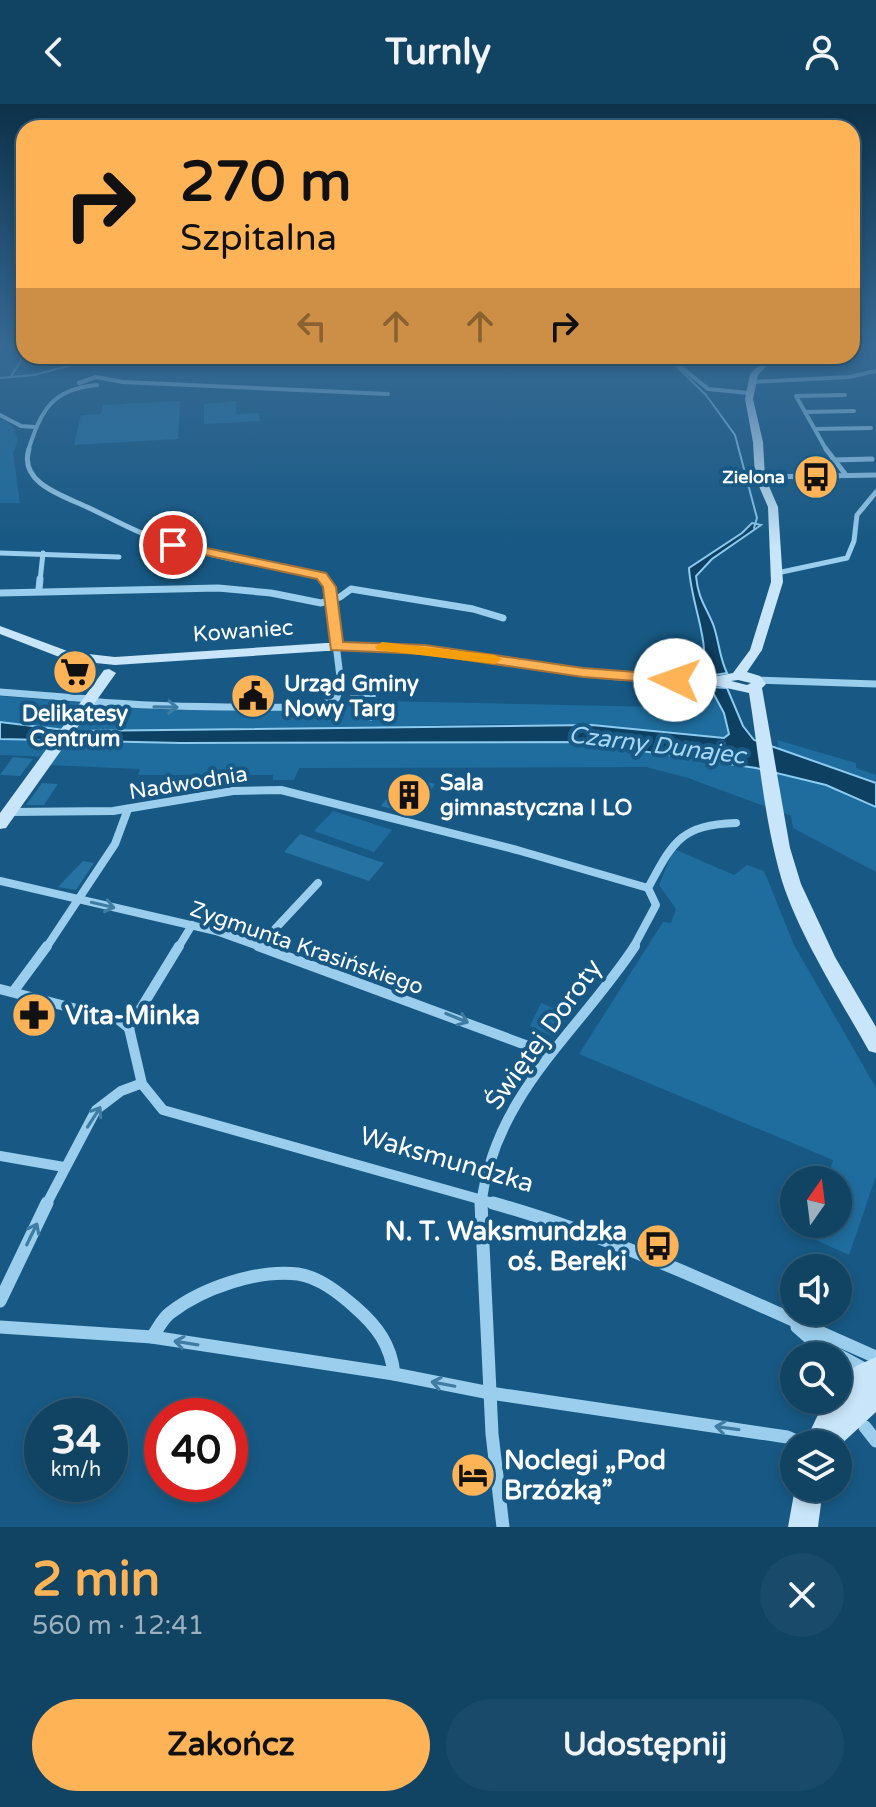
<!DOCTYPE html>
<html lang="pl">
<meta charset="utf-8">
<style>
body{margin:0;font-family:"Varela Round",sans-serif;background:#1a4a69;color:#f1f3f6;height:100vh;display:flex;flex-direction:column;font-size:30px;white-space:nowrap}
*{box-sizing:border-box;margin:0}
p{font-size:26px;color:#9cb0be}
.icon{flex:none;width:44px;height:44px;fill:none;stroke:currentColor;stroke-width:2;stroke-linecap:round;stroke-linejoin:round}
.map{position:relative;height:1423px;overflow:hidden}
.side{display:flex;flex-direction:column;background:#114363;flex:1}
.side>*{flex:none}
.top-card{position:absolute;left:16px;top:16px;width:844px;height:244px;border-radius:24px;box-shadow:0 4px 12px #0003,0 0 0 2px #305c78;background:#ffb357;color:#111;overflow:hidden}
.needle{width:52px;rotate:14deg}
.tools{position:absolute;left:780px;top:1062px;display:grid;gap:16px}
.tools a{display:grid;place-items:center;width:72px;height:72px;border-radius:50%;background:#114363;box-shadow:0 4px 12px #0003,0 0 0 2px #305c78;font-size:40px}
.speed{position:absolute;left:24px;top:1294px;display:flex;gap:16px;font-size:40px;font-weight:700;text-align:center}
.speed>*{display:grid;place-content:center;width:104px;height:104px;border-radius:50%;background:#114363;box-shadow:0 4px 12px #0003,0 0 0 2px #305c78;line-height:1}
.speed small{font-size:20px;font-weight:400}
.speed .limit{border:12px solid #d22;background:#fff;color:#111}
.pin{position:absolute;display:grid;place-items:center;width:68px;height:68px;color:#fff;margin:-34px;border:4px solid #fff;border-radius:50%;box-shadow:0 2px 8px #0007}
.me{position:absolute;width:88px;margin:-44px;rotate:273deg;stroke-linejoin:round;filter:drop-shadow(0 0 6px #0008)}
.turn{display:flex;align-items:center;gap:28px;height:168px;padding:0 32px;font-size:36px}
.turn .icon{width:104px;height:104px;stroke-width:2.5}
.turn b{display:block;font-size:56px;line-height:68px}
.lanes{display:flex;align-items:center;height:76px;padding:0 32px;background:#0003;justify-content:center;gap:40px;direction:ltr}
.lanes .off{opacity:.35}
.round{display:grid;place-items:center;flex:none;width:84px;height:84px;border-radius:42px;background:#1a4a69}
.headline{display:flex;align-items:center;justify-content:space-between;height:136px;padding:0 32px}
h1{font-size:48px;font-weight:700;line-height:60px;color:#ffb357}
.action{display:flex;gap:16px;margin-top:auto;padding:16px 32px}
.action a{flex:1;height:92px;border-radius:48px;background:#ffb357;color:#111;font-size:32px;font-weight:700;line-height:92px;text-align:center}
.action a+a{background:#1a4a69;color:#f1f3f6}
header{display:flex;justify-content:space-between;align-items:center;height:104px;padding:0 32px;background:#114363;font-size:36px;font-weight:700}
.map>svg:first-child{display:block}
</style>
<header><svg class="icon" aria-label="back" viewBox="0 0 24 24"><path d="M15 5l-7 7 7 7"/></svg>Turnly<svg class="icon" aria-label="person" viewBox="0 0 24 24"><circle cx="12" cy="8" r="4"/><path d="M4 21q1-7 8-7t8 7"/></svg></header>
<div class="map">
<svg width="876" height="1423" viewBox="0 0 876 1423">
<rect width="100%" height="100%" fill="#175984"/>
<g fill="#1f6d9e">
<polygon points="0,314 13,322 18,337 13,349 20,399 0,399"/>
<path d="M696 583H710L724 609 729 630 725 634C650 628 575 620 499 620 334 621 165 641 0 618V592L166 606 299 605 336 602 342 598 381 597 661 603 684 599Z"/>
<polygon points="0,635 181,639 581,638 756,664 826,681 876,703 876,768 793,724 791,712 688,674 646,663 299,664 294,676 273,676 273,671 138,671 140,665 48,661 53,653 0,651"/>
<polygon points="777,636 856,659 856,664 876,671 876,679 779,645"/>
<polygon points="333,707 392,726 374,748 314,727"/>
<polygon points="674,745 734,771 747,761 764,767 794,841 876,984 876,1072 849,1151 807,1132 811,1120 838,1120 838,1076 827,1076 833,1056 579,950 663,818 671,819 676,805 659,781"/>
<polygon points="541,899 570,911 554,933 530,922"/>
</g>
<g fill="#0e4062" stroke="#8dcbf0" stroke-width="2">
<path d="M752 419 761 421 712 455 696 472C698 494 705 501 713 520 719 536 719 553 727 569L703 573C710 535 691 500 689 464L742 429Z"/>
<polygon points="710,583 727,584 743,622 754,636 876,679 876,703 826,681 756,664 581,638 181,639 0,635 0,618 73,627 592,621 724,634 729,630 724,609"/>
</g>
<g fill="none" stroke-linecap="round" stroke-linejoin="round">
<g stroke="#8dcbf0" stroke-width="2">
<polyline points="666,252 706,291 735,331 757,414 754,424"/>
<polyline points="11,272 21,257 22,247"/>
<polyline points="0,274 34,271 106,252"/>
<polyline points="351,592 375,592"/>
<polyline points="352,604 371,616"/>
<polyline points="369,606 371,616"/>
</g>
</g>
<g fill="#2572a3">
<polygon points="180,297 178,335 74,341 81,311 101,310 103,301"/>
<polygon points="236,297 236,310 259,309 260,317 204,320 204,300"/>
<polygon points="259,585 270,586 269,597 235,596 237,587"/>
<polygon points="13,653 33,655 20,672 0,671"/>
<polygon points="403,672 435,680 414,711 381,702"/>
<polygon points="42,679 58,680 44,701 26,701"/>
<polygon points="300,730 363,752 384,759 369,777 284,748"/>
<polygon points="83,757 94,759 76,786 58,783"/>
</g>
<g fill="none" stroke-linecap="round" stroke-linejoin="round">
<g stroke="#9bceed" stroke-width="4">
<polyline points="678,252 675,258 708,285 749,289"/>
<polyline points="751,278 849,273 876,267"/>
<polyline points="79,279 96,273 123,278 388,290"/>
<polyline points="805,308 854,307"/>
<polyline points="0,311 21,322 35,323"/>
<polyline points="815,325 871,324"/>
<path d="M28 347C41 307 51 285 97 281"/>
<polyline points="827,347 796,292 845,291"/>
</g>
<g stroke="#9bceed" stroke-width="5">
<path d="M29 345C18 379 64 392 87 403 109 413 131 426 154 434 207 453 266 461 321 472L324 477"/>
<polyline points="826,345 846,371"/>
<polyline points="832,356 872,355"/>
<polyline points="760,373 876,371"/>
<polyline points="0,449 119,453"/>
<polyline points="777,469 847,454 854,437 857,411 876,388"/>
<polyline points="40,477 43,449"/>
</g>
<g stroke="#9bceed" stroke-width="7">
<polyline points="39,485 40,475"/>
<polyline points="0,489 218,484 271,489 321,499 340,493 351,485 473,505 503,514"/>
<polyline points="757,576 876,580"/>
<polyline points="0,588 90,595"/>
<path d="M89 597C143 602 196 603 250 603 279 603 308 606 336 596L341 581 329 483 323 475"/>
</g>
<g stroke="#9bceed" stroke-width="8">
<polyline points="9,708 113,707 233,687 281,686 517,746 648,784"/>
<polyline points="0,777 216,827 264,844"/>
<polyline points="260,841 318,779"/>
<polyline points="46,844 115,740 128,705"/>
<polyline points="178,844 192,821"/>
<path d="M633 844 656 801 648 784C673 738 680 721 736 719"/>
</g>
<g stroke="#9bceed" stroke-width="10">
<polyline points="258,842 550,950"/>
<polyline points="0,885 119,916 129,924"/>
<polyline points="13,888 47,842"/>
<polyline points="129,924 142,980 163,1006 500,1101"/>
<polyline points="129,924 179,842"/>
<polyline points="0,1052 64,1063"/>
<polyline points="46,1101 96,1006 121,987 140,980"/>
<path d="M481 1101C495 989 577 930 635 842"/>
</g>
<g stroke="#9bceed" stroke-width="13">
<polyline points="481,1099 492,1330 503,1423"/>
<path d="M493 1099C625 1136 750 1198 876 1253"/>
<polyline points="0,1197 47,1099"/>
<polyline points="0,1223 152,1233 394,1270 490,1289 787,1333 803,1340"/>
<polyline points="797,1223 814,1238 866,1266"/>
<path d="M152 1233C158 1225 162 1215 170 1209 202 1184 258 1165 298 1170 319 1173 339 1189 355 1203 377 1222 391 1241 394 1270"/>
<polyline points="865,1323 876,1337"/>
</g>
<g fill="#c8e5f9" fill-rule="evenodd">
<path d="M768 252H776L758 271 753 295 763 338 765 373 778 403 783 478 762 546 747 568 760 572 766 580 762 584 790 744 801 780 835 853 876 923V949L869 947C840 895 800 833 782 777 764 716 759 651 749 589L713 581 613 576 446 552 381 547H326L115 561 86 558 80 561 0 530V522L70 548 115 553 326 539H381L446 544 613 568 713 573 733 569 750 546 771 478 768 403 755 373 753 338 745 295 750 270ZM738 576 751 579 747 581 731 577Z"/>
<polygon points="109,565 116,569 6,724 0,725 0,709 104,566"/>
<polygon points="876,1253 876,1308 838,1343 838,1340 804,1340 825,1296 838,1296 838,1278 856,1262"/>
<polygon points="795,1384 823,1384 818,1423 788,1423"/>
</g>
</g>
<defs><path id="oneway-shaft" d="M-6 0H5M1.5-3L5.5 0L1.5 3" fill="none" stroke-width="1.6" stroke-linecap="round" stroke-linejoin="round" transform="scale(2)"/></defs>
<g stroke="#3f7ca4">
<use href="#oneway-shaft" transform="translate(166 603) rotate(1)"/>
<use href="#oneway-shaft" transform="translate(103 801) rotate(13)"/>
<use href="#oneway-shaft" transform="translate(457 914) rotate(22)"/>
<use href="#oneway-shaft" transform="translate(94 1013) rotate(-57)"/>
<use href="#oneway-shaft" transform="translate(32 1130) rotate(-64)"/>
<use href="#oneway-shaft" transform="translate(186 1239) rotate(-171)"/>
<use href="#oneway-shaft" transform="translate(443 1280) rotate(-169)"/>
<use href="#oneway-shaft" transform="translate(727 1324) rotate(-172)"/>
</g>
<linearGradient id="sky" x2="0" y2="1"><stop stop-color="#0d3149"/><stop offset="0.55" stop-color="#366a94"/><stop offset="1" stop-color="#366a94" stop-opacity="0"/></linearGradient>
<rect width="876" height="443" fill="url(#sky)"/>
<polygon fill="#ffb357" stroke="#a67439" stroke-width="2" points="173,437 326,469 336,483 343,538 425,541 583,564 675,571 682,576 675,580 583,573 425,550 331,546 323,483 317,475 168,443 168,438"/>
<polygon fill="#f59e0b" points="382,538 495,551 502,555 495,560 377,546 375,543"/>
<defs>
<g id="bus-disc" transform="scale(2.3)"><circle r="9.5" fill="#ffb357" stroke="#175984"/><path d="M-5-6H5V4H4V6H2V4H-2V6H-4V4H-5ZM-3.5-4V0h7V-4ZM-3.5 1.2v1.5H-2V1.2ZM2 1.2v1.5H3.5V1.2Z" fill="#111"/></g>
<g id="supermarket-disc" transform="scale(2.3)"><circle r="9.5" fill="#ffb357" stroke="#175984"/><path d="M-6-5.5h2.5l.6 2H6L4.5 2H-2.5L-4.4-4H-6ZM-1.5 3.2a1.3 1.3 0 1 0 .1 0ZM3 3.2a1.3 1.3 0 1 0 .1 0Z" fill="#111"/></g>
<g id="civic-disc" transform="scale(2.3)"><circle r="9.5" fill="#ffb357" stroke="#175984"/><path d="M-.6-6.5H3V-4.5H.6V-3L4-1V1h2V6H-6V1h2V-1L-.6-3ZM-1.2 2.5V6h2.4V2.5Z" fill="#111"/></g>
<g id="building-disc" transform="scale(2.3)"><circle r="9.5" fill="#ffb357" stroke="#175984"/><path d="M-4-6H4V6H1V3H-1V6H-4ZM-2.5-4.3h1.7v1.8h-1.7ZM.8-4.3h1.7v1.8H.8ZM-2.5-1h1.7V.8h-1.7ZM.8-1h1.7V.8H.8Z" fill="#111"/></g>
<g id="pharmacy-disc" transform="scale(2.3)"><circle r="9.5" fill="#ffb357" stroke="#175984"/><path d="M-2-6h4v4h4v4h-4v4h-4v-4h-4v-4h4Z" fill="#111"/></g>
<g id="hotel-disc" transform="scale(2.3)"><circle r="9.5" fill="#ffb357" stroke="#175984"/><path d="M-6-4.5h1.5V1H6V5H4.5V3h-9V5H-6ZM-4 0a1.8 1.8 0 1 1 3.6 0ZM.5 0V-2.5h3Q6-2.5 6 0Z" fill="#111"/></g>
</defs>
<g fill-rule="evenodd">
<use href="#bus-disc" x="816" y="373"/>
<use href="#supermarket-disc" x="75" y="568"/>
<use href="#civic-disc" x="253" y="592"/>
<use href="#building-disc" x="409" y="691"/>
<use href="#pharmacy-disc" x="34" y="911"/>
<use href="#bus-disc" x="658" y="1142"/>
<use href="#hotel-disc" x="473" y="1371"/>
</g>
<g text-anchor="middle" stroke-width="8" stroke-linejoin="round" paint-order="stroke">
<g font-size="18" font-weight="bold" fill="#fff" stroke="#175984" text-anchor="end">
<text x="785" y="379">Zielona</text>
</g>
<g font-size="22" fill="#fff" stroke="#175984">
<text transform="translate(243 526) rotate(-4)" y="8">Kowaniec</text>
<text transform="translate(188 678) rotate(-9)" y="8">Nadwodnia</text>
<text transform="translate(307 843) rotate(19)" y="8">Zygmunta Krasińskiego</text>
</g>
<g font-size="22" font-weight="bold" fill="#fff" stroke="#175984" text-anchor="start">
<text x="284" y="587">Urząd Gminy<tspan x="284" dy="25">Nowy Targ</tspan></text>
<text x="75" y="617" text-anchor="middle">Delikatesy<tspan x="75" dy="25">Centrum</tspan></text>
<text x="440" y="686">Sala<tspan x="440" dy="25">gimnastyczna I LO</tspan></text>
</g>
<g font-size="24" font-style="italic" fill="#a6d7f5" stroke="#175984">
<text transform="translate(657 641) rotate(7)" y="8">Czarny Dunajec</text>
</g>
<g font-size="26" font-weight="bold" fill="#fff" stroke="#175984" text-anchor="start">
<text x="65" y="920">Vita-Minka</text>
<text x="627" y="1136" text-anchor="end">N. T. Waksmundzka<tspan x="627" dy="30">oś. Bereki</tspan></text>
<text x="504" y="1365">Noclegi „Pod<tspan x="504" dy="30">Brzózką”</tspan></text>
</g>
<g font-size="26" fill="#fff" stroke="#175984">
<text transform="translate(543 930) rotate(-54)" y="9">Świętej Doroty</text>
<text transform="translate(447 1055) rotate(16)" y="9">Waksmundzka</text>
</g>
</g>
</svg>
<div class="tools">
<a><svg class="needle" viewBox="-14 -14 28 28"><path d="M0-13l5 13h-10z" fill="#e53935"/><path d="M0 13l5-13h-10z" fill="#9cb0be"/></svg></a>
<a><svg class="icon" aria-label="sound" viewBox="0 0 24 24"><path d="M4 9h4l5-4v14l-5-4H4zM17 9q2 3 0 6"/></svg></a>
<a><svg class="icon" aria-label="search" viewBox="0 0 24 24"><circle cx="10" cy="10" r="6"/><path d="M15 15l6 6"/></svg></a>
<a><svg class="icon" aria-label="layers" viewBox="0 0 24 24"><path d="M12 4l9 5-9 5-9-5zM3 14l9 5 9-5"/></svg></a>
</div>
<div class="speed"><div>34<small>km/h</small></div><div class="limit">40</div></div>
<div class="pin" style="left:173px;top:441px;background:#d93025"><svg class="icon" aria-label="arrive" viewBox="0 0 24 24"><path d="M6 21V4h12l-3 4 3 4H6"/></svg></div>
<svg class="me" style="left:675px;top:576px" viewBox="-20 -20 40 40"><circle r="19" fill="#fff"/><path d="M0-13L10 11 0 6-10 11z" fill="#ffb357"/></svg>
<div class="top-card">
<div class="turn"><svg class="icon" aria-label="right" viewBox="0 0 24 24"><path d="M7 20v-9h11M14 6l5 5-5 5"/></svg><div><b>270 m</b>Szpitalna</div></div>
<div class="lanes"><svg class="icon off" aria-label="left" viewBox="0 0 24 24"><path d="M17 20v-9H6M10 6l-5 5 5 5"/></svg><svg class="icon off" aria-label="ahead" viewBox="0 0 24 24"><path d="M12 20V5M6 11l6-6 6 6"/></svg><svg class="icon off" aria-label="ahead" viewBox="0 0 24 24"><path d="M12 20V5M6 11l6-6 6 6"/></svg><svg class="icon" aria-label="right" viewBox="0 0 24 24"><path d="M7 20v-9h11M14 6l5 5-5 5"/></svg></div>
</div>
</div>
<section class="side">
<div class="headline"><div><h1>2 min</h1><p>560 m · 12:41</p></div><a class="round"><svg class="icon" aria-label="close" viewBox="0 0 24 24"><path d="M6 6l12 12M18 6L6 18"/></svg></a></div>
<div class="action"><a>Zakończ</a><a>Udostępnij</a></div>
</section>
